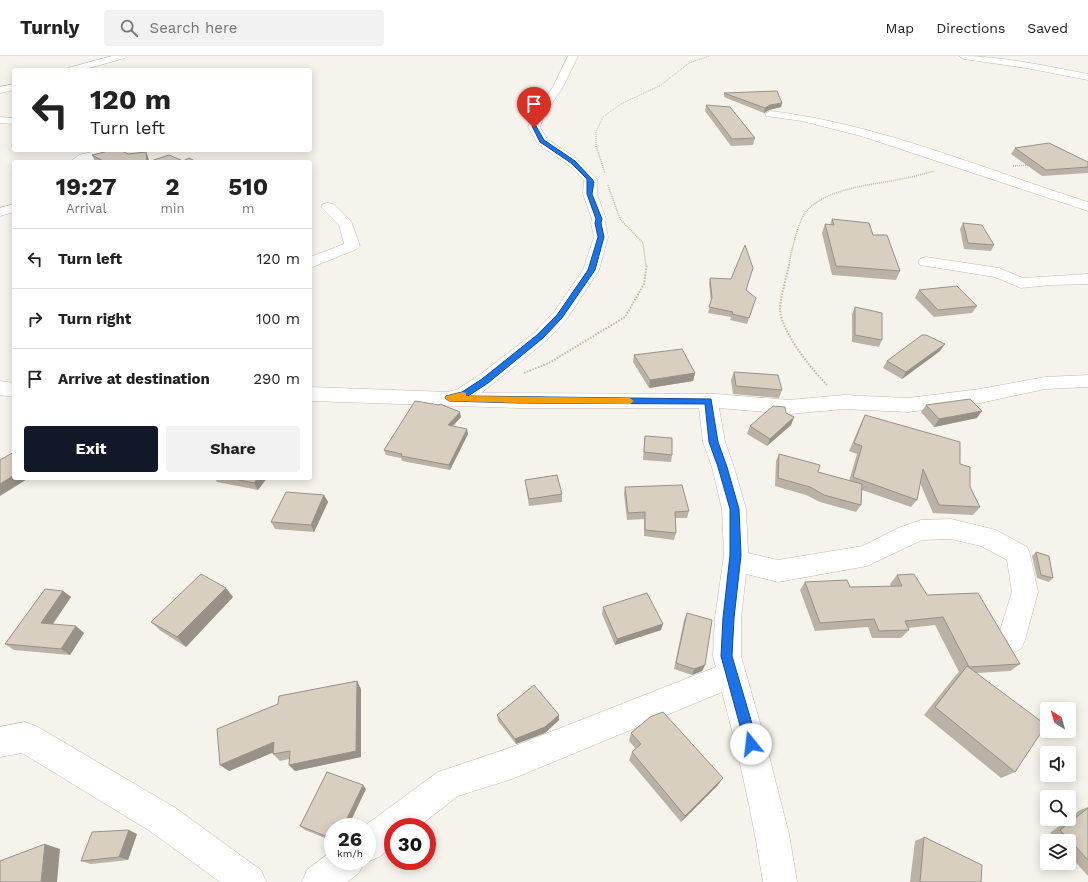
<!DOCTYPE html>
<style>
body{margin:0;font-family:"Work Sans",sans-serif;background:#f2f2f2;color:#222;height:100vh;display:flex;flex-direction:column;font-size:15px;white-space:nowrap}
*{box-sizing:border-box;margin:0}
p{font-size:13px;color:#767676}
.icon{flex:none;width:22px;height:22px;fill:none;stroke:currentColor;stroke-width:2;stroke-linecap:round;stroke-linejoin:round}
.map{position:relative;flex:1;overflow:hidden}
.sheet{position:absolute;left:12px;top:104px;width:300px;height:320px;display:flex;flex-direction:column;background:#fff;border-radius:4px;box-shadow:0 2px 10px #0003}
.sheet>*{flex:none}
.hud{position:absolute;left:12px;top:12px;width:300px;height:84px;border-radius:4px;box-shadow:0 2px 10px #0003;background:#fff;color:#222;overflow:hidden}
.needle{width:26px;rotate:323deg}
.fabs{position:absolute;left:1040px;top:646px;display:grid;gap:8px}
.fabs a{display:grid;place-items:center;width:36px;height:36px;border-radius:4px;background:#fff;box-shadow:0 2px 10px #0003;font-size:20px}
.speed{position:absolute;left:324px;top:762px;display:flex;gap:8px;font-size:20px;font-weight:700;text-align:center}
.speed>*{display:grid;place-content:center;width:52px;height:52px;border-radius:50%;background:#fff;box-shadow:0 2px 10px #0003;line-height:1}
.speed small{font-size:10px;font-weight:400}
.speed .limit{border:6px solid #d22;background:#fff;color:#111}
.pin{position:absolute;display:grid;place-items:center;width:34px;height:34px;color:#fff;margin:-41px -17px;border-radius:50% 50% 50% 0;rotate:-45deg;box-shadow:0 0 4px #0007}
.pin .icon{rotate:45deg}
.me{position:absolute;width:44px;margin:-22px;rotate:344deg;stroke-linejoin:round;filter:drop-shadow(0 0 3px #0008)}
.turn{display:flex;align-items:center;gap:14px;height:84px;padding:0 12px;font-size:18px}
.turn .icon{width:52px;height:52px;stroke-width:2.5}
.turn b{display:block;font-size:28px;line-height:34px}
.eta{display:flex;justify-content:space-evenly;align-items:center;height:68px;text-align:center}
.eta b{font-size:24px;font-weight:700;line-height:28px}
.primary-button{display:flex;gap:8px;margin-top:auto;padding:8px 12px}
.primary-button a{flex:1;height:46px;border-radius:4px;background:#111827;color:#fff;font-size:16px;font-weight:700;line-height:46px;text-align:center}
.primary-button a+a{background:#f2f2f2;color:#222}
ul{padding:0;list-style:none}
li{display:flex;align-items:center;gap:12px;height:60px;padding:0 12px;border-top:1px solid #e0e0e0}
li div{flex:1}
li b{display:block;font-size:15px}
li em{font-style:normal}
header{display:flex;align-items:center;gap:24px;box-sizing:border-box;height:56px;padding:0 20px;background:#fff;border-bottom:1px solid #e0e0e0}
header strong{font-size:19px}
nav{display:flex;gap:22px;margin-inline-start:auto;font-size:14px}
.search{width:280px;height:36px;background:#f2f2f2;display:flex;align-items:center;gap:10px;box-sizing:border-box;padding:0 14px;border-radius:4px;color:#767676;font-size:15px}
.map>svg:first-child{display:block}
</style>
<header>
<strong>Turnly</strong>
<div class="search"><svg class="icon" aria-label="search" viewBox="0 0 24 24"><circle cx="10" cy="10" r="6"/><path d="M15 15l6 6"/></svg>Search here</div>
<nav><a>Map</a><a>Directions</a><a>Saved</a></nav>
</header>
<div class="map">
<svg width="1088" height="826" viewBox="0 0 1088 826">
<rect width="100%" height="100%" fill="#f6f3ec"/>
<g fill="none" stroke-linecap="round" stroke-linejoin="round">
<g stroke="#c2bbae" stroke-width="1">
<g id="minor">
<polygon points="112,0 127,0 125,2 82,14 66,14 68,12"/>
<path d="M568 0H578L563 31 544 59 540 71 547 83 577 103 597 123V138L606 163 605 167 608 181 599 214 566 264 546 285 481 337 716 338 789 344 844 339 908 342 980 333 1045 321 1088 319V331L1045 333 980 347 908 356 844 353 789 358 719 352 725 386 734 411 746 453 748 497 778 504 863 490 898 472 921 464 951 463 996 474 1027 491 1030 498 1038 536 1025 584 1021 593 1011 597 1001 593 997 584 1012 536 1007 504 981 490 951 483 922 484 867 510 778 526 746 518 741 562V600L766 688 789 778 797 826H763C753 762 739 699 722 636L512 723 458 740 418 771H393V790L379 801 367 806 365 805H367V771H363L438 716 512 691 716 611 713 600 715 562 724 499 722 453 712 411 703 386 699 352H519L310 345V331L448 336 458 333 478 320 534 277 554 256 583 214 594 181 591 167 592 163 583 138 584 124 569 109 538 88 528 71 533 59 553 31Z"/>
<path d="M959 0C1003 0 1045 10 1088 18V24L1026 12 964 3Z"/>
<polygon points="14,28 14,34 0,37 0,31"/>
<path d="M770 55C880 68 983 113 1088 146V155L861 80 802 65 766 60 765 58Z"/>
<polygon points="0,61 14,62 14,68 0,67"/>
<polygon points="101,94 123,94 121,97 85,106 70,106 79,99"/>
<polygon points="328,147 333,148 351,165 360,190 357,193 310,212 310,201 344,188 339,169 321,151 323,148"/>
<polygon points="14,148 14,156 0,160 0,152"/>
<polygon points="926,201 999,212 1023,222 1088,218 1088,228 1051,229 1021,232 995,221 920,209 918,206 920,203"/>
<polygon points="0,325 14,327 14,341 0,339"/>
<polygon points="25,666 36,670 174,751 261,814 266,826 220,826 150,775 22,697 0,701 0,671"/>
<polygon points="333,794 333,805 364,805 359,817 347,826 302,826 307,814"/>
</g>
</g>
<polyline stroke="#c4b79f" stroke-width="1" stroke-dasharray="1 1" stroke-linecap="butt" points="596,91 596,76 603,61 621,48 661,29 689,7 709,0"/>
<g stroke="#c4b79f" stroke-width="1.5" stroke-dasharray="1 1" stroke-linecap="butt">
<polyline points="596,90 605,117"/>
<polyline points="1013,110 1030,109"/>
<polyline points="608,129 620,163 643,187 646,209"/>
<path d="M789 209C791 197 798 166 805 157 824 132 873 129 901 123 912 121 923 118 934 115"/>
</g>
<g stroke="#c4b79f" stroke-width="2" stroke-dasharray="1.5 1.5" stroke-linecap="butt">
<path d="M789 208C787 220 780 242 780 253 781 276 812 314 828 330"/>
<polyline points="524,317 549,307 625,261 644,228 647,208"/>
</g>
<use href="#minor" fill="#fff" fill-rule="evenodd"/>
</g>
<g fill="#bab2a6">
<polygon points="724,37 781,51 769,54 764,57 724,41"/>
<polygon points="706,49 755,82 753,89 731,90 705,55"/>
<polygon points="1015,92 1088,106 1088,117 1042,120 1011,98"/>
<polygon points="54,94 99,94 85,96"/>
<polygon points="146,96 148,101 149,106 183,105 197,106 97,106 95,105 92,99 128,98"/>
<polygon points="832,163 900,215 896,224 832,219 822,177 825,168 830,169"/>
<polygon points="963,167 994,189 991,195 964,193 960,173"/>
<polygon points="710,222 746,234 754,248 747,268 730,264 731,261 708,257 711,246 709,227"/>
<polygon points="919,234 977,250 972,257 934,261 915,242"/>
<polygon points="855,251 882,284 879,291 852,286 852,258"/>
<polygon points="940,295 902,323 883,312 887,305"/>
<polygon points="634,299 695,317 693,325 649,332 633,306"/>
<polygon points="734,316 782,334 779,342 733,338 731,324"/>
<polygon points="926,349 977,362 934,371 921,356"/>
<polygon points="786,357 794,361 791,369 767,390 747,378 750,370"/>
<polygon points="865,359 960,408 970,431 980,451 973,459 933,457 920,427 917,444 911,451 862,434 861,449 856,456 820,446 806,439 775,430 776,405 779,398 818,416 849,425 857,398 849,395 861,367"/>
<polygon points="461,361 453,370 468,378 450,414 402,405 401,402 386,399 384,394"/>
<polygon points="645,380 672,399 671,406 643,404 644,387"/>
<polygon points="215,422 267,422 258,434 217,426"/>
<polygon points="525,424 562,438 562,446 529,450 526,431"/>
<polygon points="625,431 689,455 687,462 675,462 676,477 674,484 644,480 644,463 627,464 624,438"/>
<polygon points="324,439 328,446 314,476 275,473 271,466"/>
<polygon points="1036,496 1053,522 1049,526 1037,522 1032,500"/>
<polygon points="897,519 927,539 1020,608 1010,615 977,617 1015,716 1001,722 924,659 956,619 959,616 935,569 908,572 909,574 901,582 872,582 868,571 815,575 800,534 805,526 850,531 891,531 890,528"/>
<polygon points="63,535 71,541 53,568 84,577 70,599 14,594 5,588"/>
<polygon points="233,541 186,591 161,575 151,566"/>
<polygon points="603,551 661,574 615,589 602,558"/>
<polygon points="687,557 705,609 702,615 692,619 674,613 684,564"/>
<polygon points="361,633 361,701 295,715 289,709 289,703 280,705 273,698 274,696 229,715 220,709"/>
<polygon points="497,659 559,659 559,664 545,677 516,688 498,665"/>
<polygon points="631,677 718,729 681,766 629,704 632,696 636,693 629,685"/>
<polygon points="366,733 333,771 333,785 305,774 300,770"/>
<polygon points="1088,751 1088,820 1069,799 1069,785 1057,785 1050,777 1080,754"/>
<polygon points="137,778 128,804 91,808 81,805"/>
<polygon points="924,781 981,826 910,826 915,785"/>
</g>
<g fill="#979187">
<polygon points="782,47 781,51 769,54 764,57 765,52 770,49"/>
<polygon points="84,94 99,94 85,96"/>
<polygon points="146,96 148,101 149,106 147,106"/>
<polygon points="945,288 940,295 902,323 906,316"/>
<polygon points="695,317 693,325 649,332 650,324"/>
<polygon points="982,355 977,362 934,371 939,363"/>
<polygon points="460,356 461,361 449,374 448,369"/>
<polygon points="794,361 791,369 767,390 770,383"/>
<polygon points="467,373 468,378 450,414 449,409"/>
<polygon points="14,419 14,422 29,422 0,440 0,428"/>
<polygon points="258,422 267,422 258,434 254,427"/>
<polygon points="324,439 328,446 314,476 311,469"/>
<polygon points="226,532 233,541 186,591 177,581"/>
<polygon points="63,535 71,541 49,573 41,567"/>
<polygon points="663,568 661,574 615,589 617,583"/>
<polygon points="76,570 84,577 70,599 61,593"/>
<polygon points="705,609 702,615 692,619 694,613"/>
<polygon points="357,625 361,633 361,701 295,715 289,709"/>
<polygon points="559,659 559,664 545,677 516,688 515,683"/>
<polygon points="274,686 281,693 229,715 220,709"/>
<polygon points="723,722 718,729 681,766 685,760"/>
<polygon points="363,729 366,733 348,771 343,771"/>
<polygon points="129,774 137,778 128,804 119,801"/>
<polygon points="45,788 60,793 57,826 41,826"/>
</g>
<g fill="#d8cfc1" stroke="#979187">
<polygon points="777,35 782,47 770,49 765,52 724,37"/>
<polygon points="706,49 730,51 755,82 732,83"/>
<polygon points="1049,87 1088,106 1088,111 1046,114 1015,92"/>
<polygon points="113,94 120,94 128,98 146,96 147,106 105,106 92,99"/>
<polygon points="169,99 183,105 189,102 197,106 148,106"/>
<polygon points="832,163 869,167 873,179 887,179 900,215 836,210 825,168 834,169"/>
<polygon points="963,167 982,169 994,189 968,187"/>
<polygon points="745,189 753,212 746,234 756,242 749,262 732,258 733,256 709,251 712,242 710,222 731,223"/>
<polygon points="957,230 977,250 938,254 919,234"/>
<polygon points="855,251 882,257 882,284 855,279"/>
<polygon points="922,279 926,279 945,288 906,316 887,305"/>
<polygon points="682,293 695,317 650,324 634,299"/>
<polygon points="734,316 778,319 782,334 736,330"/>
<polygon points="970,343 982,355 939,363 926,349"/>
<polygon points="415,345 439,349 440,348 460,356 448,369 467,373 449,409 401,400 402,398 384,394"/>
<polygon points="773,350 785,351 786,357 794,361 770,383 750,370"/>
<polygon points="865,359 960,386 960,408 970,411 970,431 980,451 939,449 923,413 917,444 853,421 862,390 854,387"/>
<polygon points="645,380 672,382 672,399 644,396"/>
<polygon points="14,396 14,419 0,428 0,404"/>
<polygon points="779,398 820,409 818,416 862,428 861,449 824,439 810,431 778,422"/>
<polygon points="557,419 562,438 529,443 525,424"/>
<polygon points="229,422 258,422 254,427"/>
<polygon points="682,429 689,455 675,456 676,477 645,474 645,456 628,457 625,431"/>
<polygon points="286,436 324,439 311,469 271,466"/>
<polygon points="1036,496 1049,500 1053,522 1041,519"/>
<polygon points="201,518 226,532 177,581 151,566"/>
<polygon points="914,518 927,539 978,537 1020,608 969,611 943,561 905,565 909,574 879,575 874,563 820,567 805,526 847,524 850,531 902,530 897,519"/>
<polygon points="45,533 63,535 41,567 76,570 61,593 5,588"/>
<polygon points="647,537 663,568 617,583 603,551"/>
<polygon points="687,557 712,564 705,609 694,613 676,607"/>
<polygon points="967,610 1046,669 1015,716 935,651"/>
<polygon points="357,625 356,695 289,709 290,695 273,698 274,686 220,709 217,673 278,648 279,640"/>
<polygon points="534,629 559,659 545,671 515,683 497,659"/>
<polygon points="663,656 723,722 685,760 632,696 641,688 631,677 650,661"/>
<polygon points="327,716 363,729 343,771 333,771 333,783 300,770"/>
<polygon points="1088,752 1088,804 1060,774"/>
<polygon points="129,774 119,801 81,805 92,776"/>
<polygon points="924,781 982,809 981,826 920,826"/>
<polygon points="45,788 41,826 0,826 0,805"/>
</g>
<polygon fill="#1a73e8" stroke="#114b97" points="532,70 536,70 544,84 575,105 592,123 594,126 592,138 602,163 601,167 604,181 595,214 562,262 543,282 488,327 468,340 711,343 718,386 727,411 739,453 741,499 734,562 732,600 758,688 756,692 751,694 747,692 745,688 721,600 723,562 730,499 730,453 718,411 709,386 705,348 519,347 449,345 445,342 446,340 462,336 482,323 537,279 557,259 588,214 598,181 595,167 596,163 587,138 587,123 571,107 540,86"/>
<polygon fill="#f59e0b" points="463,336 466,337 466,340 630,342 634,345 630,348 519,347 449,345 445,342 446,340"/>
</svg>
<div class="fabs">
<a><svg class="needle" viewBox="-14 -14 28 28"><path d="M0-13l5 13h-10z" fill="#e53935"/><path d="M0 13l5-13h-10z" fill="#767676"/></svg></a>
<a><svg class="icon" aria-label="sound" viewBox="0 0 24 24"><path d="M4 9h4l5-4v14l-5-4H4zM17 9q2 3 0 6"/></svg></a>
<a><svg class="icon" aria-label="search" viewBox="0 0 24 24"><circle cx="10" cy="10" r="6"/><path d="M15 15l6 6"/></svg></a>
<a><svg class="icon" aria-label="layers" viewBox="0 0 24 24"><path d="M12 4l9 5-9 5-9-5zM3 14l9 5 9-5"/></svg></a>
</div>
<div class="speed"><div>26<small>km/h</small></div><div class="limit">30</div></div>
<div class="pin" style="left:534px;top:72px;background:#d93025"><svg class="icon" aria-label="arrive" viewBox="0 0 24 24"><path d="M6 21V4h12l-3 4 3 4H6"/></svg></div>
<svg class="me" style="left:751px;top:688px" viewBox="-20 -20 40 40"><circle r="19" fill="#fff"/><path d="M0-13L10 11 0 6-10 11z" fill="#1a73e8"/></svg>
<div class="hud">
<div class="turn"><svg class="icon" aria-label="left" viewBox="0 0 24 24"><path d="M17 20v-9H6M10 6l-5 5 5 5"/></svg><div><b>120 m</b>Turn left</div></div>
</div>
<section class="sheet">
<div class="eta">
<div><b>19:27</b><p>Arrival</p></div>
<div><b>2</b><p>min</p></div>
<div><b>510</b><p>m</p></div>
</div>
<ul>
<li><svg class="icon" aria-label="left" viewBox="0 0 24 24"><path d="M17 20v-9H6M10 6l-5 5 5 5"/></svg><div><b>Turn left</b></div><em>120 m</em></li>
<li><svg class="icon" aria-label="right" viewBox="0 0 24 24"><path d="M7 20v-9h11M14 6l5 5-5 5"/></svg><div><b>Turn right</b></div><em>100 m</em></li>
<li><svg class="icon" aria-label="arrive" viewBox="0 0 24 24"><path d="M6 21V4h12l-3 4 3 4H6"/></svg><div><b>Arrive at destination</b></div><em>290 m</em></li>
</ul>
<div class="primary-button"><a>Exit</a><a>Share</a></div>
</section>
</div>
